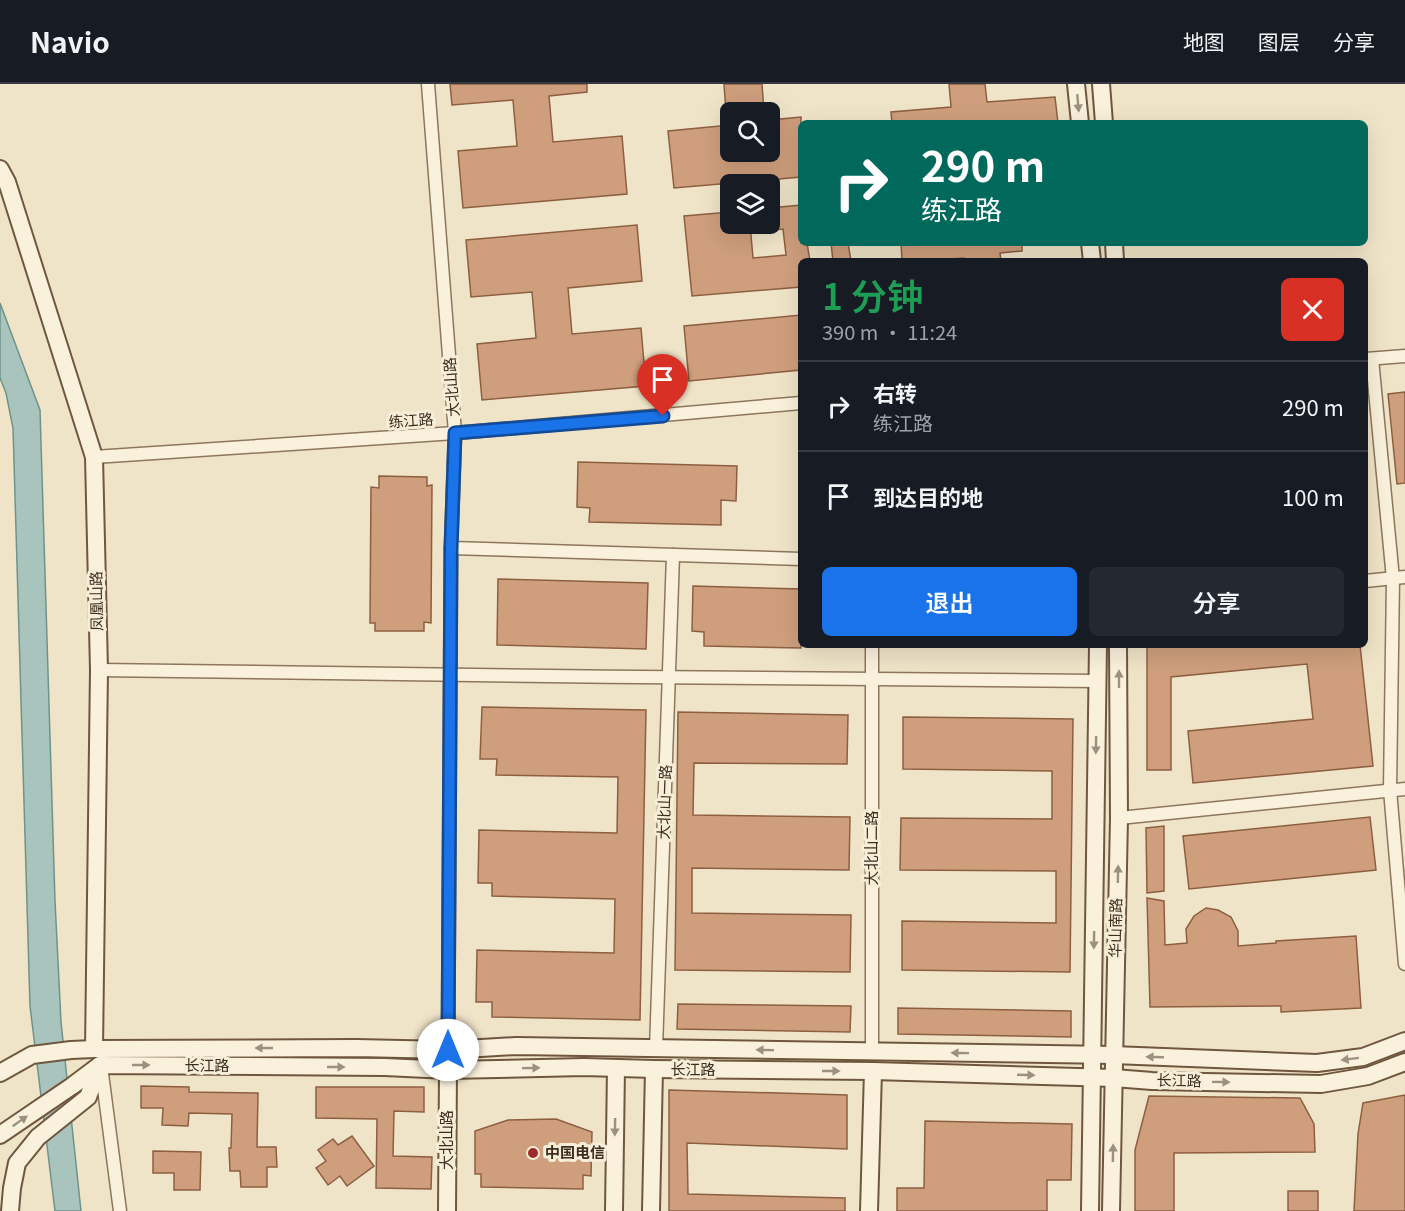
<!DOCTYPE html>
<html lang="zh">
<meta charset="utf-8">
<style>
body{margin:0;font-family:Georgia,"Noto Sans SC",serif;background:#242831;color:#f1f3f6;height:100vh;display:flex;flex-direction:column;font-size:22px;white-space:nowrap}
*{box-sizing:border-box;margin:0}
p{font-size:20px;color:#9ea1a6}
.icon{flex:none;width:33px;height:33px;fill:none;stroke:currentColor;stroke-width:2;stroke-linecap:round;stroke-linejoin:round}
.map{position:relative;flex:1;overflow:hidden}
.details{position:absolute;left:798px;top:174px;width:570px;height:390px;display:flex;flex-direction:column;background:#171b24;border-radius:9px;box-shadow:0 6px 24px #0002}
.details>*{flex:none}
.banner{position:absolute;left:798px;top:36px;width:570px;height:126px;border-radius:9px;box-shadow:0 6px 24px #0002;background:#00695c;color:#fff;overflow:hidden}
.controls{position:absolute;left:720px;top:18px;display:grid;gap:12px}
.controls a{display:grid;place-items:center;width:60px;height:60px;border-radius:9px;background:#171b24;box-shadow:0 6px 24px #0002;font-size:30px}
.pin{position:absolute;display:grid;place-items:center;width:51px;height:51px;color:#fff;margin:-62px -26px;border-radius:50% 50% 50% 0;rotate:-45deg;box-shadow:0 0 6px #0007}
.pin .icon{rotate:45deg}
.me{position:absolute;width:66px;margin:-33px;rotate:0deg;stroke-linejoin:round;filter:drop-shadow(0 0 4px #0008)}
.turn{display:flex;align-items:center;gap:21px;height:126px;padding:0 24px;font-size:27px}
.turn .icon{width:78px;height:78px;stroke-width:2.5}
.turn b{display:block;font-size:42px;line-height:51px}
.round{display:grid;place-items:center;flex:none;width:63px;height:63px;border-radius:9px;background:#242831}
.head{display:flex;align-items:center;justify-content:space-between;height:102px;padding:0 24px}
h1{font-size:36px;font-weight:600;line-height:45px;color:#1e9e55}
.primary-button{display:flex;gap:12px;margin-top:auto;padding:12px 24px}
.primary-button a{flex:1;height:69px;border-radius:9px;background:#1a73e8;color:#fff;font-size:24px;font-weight:600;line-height:69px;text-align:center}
.primary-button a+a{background:#242831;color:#f1f3f6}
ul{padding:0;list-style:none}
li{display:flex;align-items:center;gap:18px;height:90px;padding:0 24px;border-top:2px solid #363941}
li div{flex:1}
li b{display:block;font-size:22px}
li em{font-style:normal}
header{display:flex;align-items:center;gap:36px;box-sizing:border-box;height:84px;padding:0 30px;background:#171b24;border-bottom:2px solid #363941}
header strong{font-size:28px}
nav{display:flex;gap:33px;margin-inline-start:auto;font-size:21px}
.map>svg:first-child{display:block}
</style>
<header>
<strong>Navio</strong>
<nav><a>地图</a><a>图层</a><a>分享</a></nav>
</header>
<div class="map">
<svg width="1405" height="1127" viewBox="0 0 1405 1127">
<rect width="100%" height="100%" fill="#f0e4c8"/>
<polygon fill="#a9c4bc" stroke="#6f938a" stroke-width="1.5" points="0,219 40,326 55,817 61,938 81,1127 55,1127 30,922 13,344 6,309 0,294"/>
<g fill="#cf9f7d" stroke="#8d5f41" stroke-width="1.5">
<polygon points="450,0 587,0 587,8 549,12 553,58 622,52 627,110 463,124 458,67 517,62 513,16 452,21"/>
<polygon points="724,0 762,0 764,28 726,28"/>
<polygon points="949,0 985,0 987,18 1055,13 1058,39 892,39 891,28 951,23"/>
<polygon points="801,33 801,93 674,104 668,47 730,41 730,68 770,68 770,36"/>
<polygon points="801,121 801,159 807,159 810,177 801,177 801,203 692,212 684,132 730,128 730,140 750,140 753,174 786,171 783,145 770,147 770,124"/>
<polygon points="637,141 642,197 568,204 572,250 641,244 646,302 482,316 477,260 536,254 532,208 471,213 466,156"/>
<polygon points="831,159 848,159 851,177 833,177"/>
<polygon points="901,159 1022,159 1022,167 1000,169 1001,177 964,177 964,174 924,177 902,177"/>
<polygon points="801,231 801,286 689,297 684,242"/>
<polygon points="1405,308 1405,399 1397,400 1388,310"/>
<polygon points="578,378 737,382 736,417 721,416 721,441 589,438 590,424 577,423"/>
<polygon points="379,392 427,393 427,402 432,401 431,539 424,538 424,547 375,547 375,539 370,539 371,403 379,404"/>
<polygon points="498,495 648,499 646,565 497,561"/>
<polygon points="693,502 801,505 801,564 704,562 704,548 692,547"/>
<polygon points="1147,561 1360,561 1373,682 1193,699 1188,647 1313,635 1307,580 1171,593 1171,686 1147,686"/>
<polygon points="482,623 646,626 640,936 492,933 492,918 476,918 477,866 614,869 615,815 492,812 492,799 478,799 479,746 617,749 618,693 496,691 497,675 480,675"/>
<polygon points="678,628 848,631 847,680 694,679 693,731 850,733 849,786 692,784 692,829 851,831 850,888 675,886"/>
<polygon points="903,633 1073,635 1070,888 902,886 902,837 1056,839 1056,787 900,786 901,734 1052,735 1052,687 903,685"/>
<polygon points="1370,733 1376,786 1189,805 1183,752"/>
<polygon points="1164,742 1164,807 1147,809 1146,744"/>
<polygon points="1147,814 1164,817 1165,861 1187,859 1186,845 1194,832 1206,824 1218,826 1231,833 1238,847 1238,862 1276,859 1276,857 1356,852 1361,924 1281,928 1281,922 1150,923"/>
<polygon points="678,920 851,922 850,948 677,945"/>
<polygon points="898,924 1071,927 1071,953 898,950"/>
<polygon points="141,1002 189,1003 189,1008 258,1009 257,1063 276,1063 277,1083 267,1083 267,1103 241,1103 240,1087 230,1087 229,1064 231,1064 232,1030 189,1029 188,1042 162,1041 163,1024 141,1024"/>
<polygon points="316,1003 424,1003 424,1028 394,1027 393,1072 432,1073 431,1105 376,1104 377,1035 316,1034"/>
<polygon points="669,1006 847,1011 847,1065 687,1059 688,1110 845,1114 845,1127 669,1127"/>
<polygon points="1405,1011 1405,1127 1354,1127 1358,1050 1363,1019"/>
<polygon points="1149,1012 1300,1014 1314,1040 1315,1068 1174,1069 1174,1127 1135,1127 1135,1066"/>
<polygon points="556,1035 592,1048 591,1092 583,1091 583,1105 481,1103 481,1090 475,1090 475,1047 508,1036"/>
<polygon points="925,1037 1072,1040 1071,1096 1047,1096 1047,1127 897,1127 897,1104 924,1104"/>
<polygon points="352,1052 374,1082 347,1102 340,1092 328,1101 316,1084 326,1077 318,1066 333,1055 338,1061"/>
<polygon points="153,1067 201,1068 200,1106 174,1106 174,1089 153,1089"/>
<rect x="1288" y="1107" width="30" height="20"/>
</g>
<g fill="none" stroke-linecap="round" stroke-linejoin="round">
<g stroke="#8d765c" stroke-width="15">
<g id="street">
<polyline points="428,0 455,349 451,464 448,966"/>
<polyline points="1366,275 1405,272"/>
<polyline points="1372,275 1393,495 1390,706 1405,880"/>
<polyline points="94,373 455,349 801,319"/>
<polyline points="451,464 801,475"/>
<polyline points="1365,497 1405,493"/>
<polyline points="872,561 872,966"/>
<path d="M99 586C432 590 764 596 1097 597"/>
<polyline points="1119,734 1405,705"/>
<polyline points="656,965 673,471"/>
<polyline points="101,982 120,1127"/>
</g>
</g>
<g stroke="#6f573f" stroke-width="20">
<g id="secondary">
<polyline points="1076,0 1080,39"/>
<polyline points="1101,0 1104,39"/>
<polyline points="0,85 7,98 94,373 99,586 94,965"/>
<polyline points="1090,159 1092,177"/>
<polyline points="1114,159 1115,177"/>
<polyline points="0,989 32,971 71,966 94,965 356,964 448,966 516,962 1113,971 1317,979 1363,973 1405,957"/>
<polyline points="0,1051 72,1002 100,981 385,983 448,986 584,983 654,985 873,987 1114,994 1152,997 1321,1000 1368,992 1405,978"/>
<polyline points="10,1127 12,1104 17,1079 38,1053 88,1013 100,981"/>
<polyline points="447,1127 448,986"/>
<polyline points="614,1127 616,984"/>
<polyline points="651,1127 654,985"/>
<polyline points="869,1127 873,987"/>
<polyline points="1090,1127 1098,561"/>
<polyline points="1111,1127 1119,734 1118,561"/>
</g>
</g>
<use href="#street" stroke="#faf1dc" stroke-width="12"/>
<use href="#secondary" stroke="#faf1dc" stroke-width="16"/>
</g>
<defs><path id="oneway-solid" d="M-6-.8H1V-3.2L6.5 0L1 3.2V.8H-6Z" transform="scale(1.5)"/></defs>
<g fill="#9c907e">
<use href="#oneway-solid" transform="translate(1078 19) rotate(85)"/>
<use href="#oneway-solid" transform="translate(1119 595) rotate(-90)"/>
<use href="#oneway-solid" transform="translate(1096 661) rotate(91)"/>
<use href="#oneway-solid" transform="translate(1118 790) rotate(-89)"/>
<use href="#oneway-solid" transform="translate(1094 856) rotate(91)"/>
<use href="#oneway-solid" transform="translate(264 964) rotate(180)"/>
<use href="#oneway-solid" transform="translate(765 966) rotate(-179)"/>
<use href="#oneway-solid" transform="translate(960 969) rotate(-179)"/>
<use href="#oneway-solid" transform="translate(1155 973) rotate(-178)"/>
<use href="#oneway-solid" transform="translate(1350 975) rotate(173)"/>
<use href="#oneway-solid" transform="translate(141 981)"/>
<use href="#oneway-solid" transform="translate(336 983)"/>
<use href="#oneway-solid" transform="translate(531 984) rotate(-1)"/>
<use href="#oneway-solid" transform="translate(831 987)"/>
<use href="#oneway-solid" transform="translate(1026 991) rotate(2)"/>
<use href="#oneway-solid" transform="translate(1221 998) rotate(1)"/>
<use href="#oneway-solid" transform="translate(20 1037) rotate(-35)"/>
<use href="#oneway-solid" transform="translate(615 1043) rotate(91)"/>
<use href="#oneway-solid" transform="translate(1113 1069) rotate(-89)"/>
</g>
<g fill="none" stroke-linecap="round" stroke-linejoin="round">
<g stroke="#114b97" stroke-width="15">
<polyline id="route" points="448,966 451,464 455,349 663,332"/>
</g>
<use href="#route" stroke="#1a73e8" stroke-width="10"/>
</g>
<circle fill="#9e2a2b" stroke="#f7eed8" stroke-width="2" cx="533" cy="1069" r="6"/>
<g text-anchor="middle" stroke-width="6" stroke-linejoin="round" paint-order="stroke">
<g font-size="15" fill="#3d2e20" stroke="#f7eed8">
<text transform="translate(452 303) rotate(-94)" y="5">大北山路</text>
<text transform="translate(411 337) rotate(-4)" y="5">练江路</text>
<text transform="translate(97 517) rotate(-91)" y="5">凤凰山路</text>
<text transform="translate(665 718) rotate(-88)" y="5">大北山一路</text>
<text transform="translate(872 764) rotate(-90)" y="5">大北山二路</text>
<text transform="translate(1116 844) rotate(-89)" y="5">华山南路</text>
<text x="207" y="987">长江路</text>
<text x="693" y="991">长江路</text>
<text transform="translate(1179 997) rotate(1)" y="5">长江路</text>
<text transform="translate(447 1056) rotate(-90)" y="5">大北山路</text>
</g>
<g font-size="15" font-weight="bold" fill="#3d2e20" stroke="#f7eed8" text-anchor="start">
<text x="545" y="1074">中国电信</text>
</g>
</g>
</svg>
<div class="controls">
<a><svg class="icon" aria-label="search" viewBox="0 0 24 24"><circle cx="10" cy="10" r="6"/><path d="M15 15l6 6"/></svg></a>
<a><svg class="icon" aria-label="layers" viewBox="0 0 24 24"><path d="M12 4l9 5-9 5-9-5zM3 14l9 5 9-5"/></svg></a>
</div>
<div class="pin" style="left:663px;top:332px;background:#d93025"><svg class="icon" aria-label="arrive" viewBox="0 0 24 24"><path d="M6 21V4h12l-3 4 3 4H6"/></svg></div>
<svg class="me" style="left:448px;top:966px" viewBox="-20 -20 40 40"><circle r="19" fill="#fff"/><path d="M0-13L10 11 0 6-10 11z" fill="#1a73e8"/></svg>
<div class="banner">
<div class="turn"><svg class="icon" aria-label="right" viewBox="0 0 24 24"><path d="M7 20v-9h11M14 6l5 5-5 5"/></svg><div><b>290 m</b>练江路</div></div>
</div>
<section class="details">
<div class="head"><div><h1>1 分钟</h1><p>390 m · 11:24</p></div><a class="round" style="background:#d93025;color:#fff"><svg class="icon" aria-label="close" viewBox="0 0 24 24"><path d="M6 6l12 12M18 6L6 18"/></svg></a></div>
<ul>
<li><svg class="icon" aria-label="right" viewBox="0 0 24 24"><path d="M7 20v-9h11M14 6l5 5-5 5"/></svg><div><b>右转</b><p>练江路</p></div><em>290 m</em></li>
<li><svg class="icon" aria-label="arrive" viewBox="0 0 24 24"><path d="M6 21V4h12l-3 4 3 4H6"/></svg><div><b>到达目的地</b></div><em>100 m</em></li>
</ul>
<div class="primary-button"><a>退出</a><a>分享</a></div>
</section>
</div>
